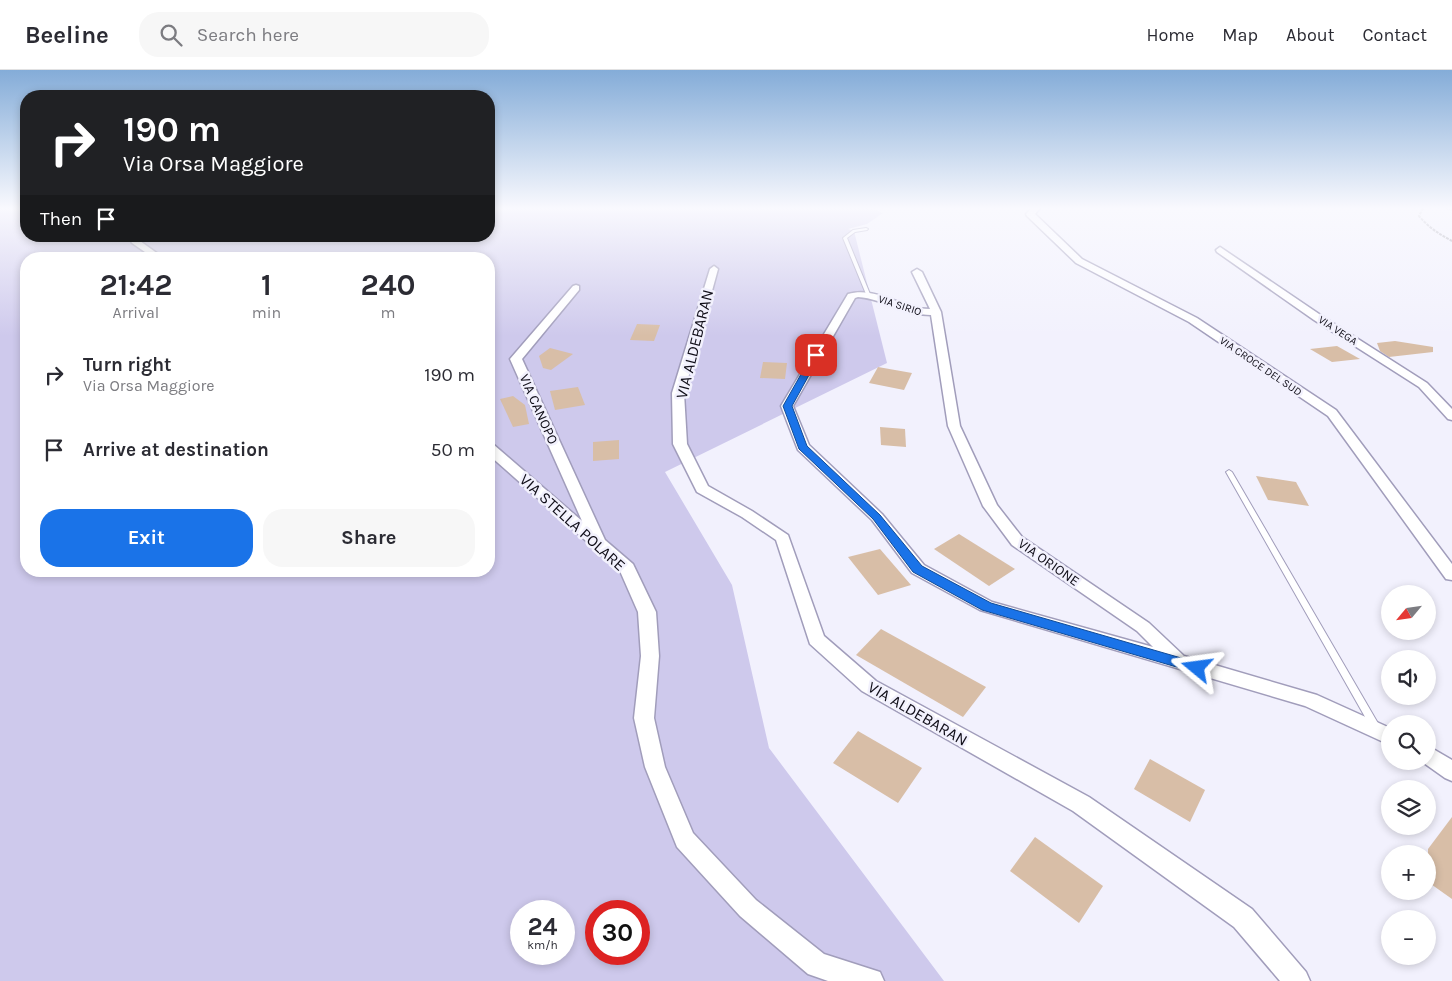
<!DOCTYPE html>
<meta charset="utf-8">
<style>
body{margin:0;font-family:Karla,sans-serif;background:#f7f7f7;color:#2b2b33;height:100vh;display:flex;flex-direction:column;font-size:19px;white-space:nowrap}
*{box-sizing:border-box;margin:0}
p{font-size:16px;color:#7c7c81}
.icon{flex:none;width:28px;height:28px;fill:none;stroke:currentColor;stroke-width:2;stroke-linecap:round;stroke-linejoin:round}
.map{position:relative;flex:1;overflow:hidden}
.sheet{position:absolute;left:20px;top:182px;width:475px;height:325px;display:flex;flex-direction:column;background:#fff;border-radius:20px;box-shadow:0 2px 8px #0003}
.sheet>*{flex:none}
.hud{position:absolute;left:20px;top:20px;width:475px;height:152px;border-radius:20px;box-shadow:0 2px 8px #0003;background:#202124;color:#fff;overflow:hidden}
.needle{width:32px;rotate:241deg}
.controls{position:absolute;left:1381px;top:515px;display:grid;gap:10px}
.controls a{display:grid;place-items:center;width:55px;height:55px;border-radius:50%;background:#fff;box-shadow:0 2px 8px #0003;font-size:25px}
.speed{position:absolute;left:510px;top:830px;display:flex;gap:10px;font-size:25px;font-weight:700;text-align:center}
.speed>*{display:grid;place-content:center;width:65px;height:65px;border-radius:50%;background:#fff;box-shadow:0 2px 8px #0003;line-height:1}
.speed small{font-size:12px;font-weight:400}
.speed .limit{border:8px solid #d22;background:#fff;color:#111}
.pin{position:absolute;display:grid;place-items:center;width:42px;height:42px;color:#fff;margin:-21px;border-radius:10px;box-shadow:0 2px 8px #0006}
.me{position:absolute;width:55px;margin:-28px;rotate:286deg;stroke-linejoin:round;filter:drop-shadow(0 0 4px #0008)}
.turn{display:flex;align-items:center;gap:18px;height:105px;padding:0 20px;font-size:22px}
.turn .icon{width:65px;height:65px;stroke-width:2.5}
.turn b{display:block;font-size:35px;line-height:42px}
.then{display:flex;align-items:center;height:48px;padding:0 20px;background:#0003;gap:10px;font-size:19px}
.eta{display:flex;justify-content:space-evenly;align-items:center;height:85px;text-align:center}
.eta b{font-size:30px;font-weight:700;line-height:35px}
.button{display:flex;gap:10px;margin-top:auto;padding:10px 20px}
.button a{flex:1;height:58px;border-radius:20px;background:#1a73e8;color:#fff;font-size:20px;font-weight:700;line-height:58px;text-align:center}
.button a+a{background:#f7f7f7;color:#2b2b33}
ul{padding:0;list-style:none}
li{display:flex;align-items:center;gap:15px;height:75px;padding:0 20px}
li div{flex:1}
li b{display:block;font-size:19px}
li em{font-style:normal}
header{display:flex;align-items:center;gap:30px;box-sizing:border-box;height:70px;padding:0 25px;background:#fff;border-bottom:1px solid #e1e1e2}
header strong{font-size:24px}
nav{display:flex;gap:28px;margin-inline-start:auto;font-size:18px}
.search{width:350px;height:45px;background:#f7f7f7;display:flex;align-items:center;gap:12px;box-sizing:border-box;padding:0 18px;border-radius:20px;color:#7c7c81;font-size:19px}
.map>svg:first-child{display:block}
</style>
<header>
<strong>Beeline</strong>
<div class="search"><svg class="icon" aria-label="search" viewBox="0 0 24 24"><circle cx="10" cy="10" r="6"/><path d="M15 15l6 6"/></svg>Search here</div>
<nav><a>Home</a><a>Map</a><a>About</a><a>Contact</a></nav>
</header>
<div class="map">
<svg width="1452" height="911" viewBox="0 0 1452 911">
<rect width="100%" height="100%" fill="#f2f1fd"/>
<path fill="#cec9ec" fill-rule="evenodd" d="M0 138H26V166H489V138H869L883 143 867 154 848 159 854 161 887 293 665 402 732 515 769 678 944 911H0ZM26 189H489V501H26ZM521 841H564V884H521ZM596 841H639V884H596Z"/>
<g fill="#d8bea7">
<polygon points="637,254 660,255 654,271 630,270"/>
<polygon points="1395,271 1433,277 1433,282 1389,287 1380,281 1377,273"/>
<polygon points="1337,276 1360,289 1332,292 1310,279"/>
<polygon points="550,278 573,284 551,300 543,298 539,286"/>
<polygon points="763,292 787,293 785,309 760,308"/>
<polygon points="878,297 912,303 904,320 869,313"/>
<polygon points="578,317 585,335 555,340 550,321"/>
<polygon points="513,326 525,335 529,354 513,357 500,329"/>
<polygon points="880,357 905,359 906,377 881,375"/>
<polygon points="619,370 619,389 593,391 593,372"/>
<polygon points="1256,406 1296,412 1309,436 1268,430"/>
<polygon points="959,464 1015,499 989,516 934,479"/>
<polygon points="880,479 911,515 878,525 848,487"/>
<polygon points="881,559 986,617 963,647 856,585"/>
<polygon points="858,661 922,698 898,733 833,693"/>
<polygon points="1150,689 1205,720 1190,752 1134,719"/>
<polygon points="1452,747 1452,829 1428,812 1428,779"/>
<polygon points="1035,767 1103,816 1079,853 1010,801"/>
</g>
<g fill="none" stroke-linecap="round" stroke-linejoin="round">
<g stroke="#a19dbb" stroke-width="2">
<g id="service">
<polygon points="866,158 868,159 867,160 855,162 847,168 870,224 868,225 866,224 843,168 853,160"/>
<polygon points="1229,400 1232,402 1379,655 1381,658 1379,661 1376,662 1373,661 1226,402"/>
</g>
</g>
<g stroke="#a19dbb" stroke-width="3">
<g id="minor">
<polygon points="1032,138 1040,138 1035,144 1082,189 1197,248 1336,340 1452,494 1452,510 1446,509 1328,346 1189,252 1076,193 1027,146 1026,144"/>
<polygon points="136,166 145,166 140,171 165,189 155,189 132,173 131,171"/>
<polygon points="1220,177 1322,246 1427,313 1452,339 1452,350 1448,349 1419,317 1314,250 1217,182 1216,180"/>
<polygon points="714,196 718,199 684,323 687,374 708,416 752,441 788,465 824,566 876,611 1089,727 1252,839 1306,902 1310,911 1280,911 1234,857 1073,741 862,621 810,574 776,470 742,447 697,422 673,374 672,323 710,199"/>
<path d="M917 199 922 202 941 242 960 356 997 435 1022 467 1149 553 1184 586 1317 625 1390 658V675L1305 636 980 540 912 503 872 450 798 380 781 336 848 224C877 216 901 239 930 239L912 202ZM858 227C884 229 906 245 931 245L948 356 983 436 1012 475 1137 561 1153 577 992 532 924 495 882 444 809 375 793 336 855 228Z"/>
<polygon points="576,215 579,216 579,220 522,289 605,470 633,494 656,542 659,586 654,648 665,697 693,763 756,830 824,884 880,902 884,911 828,911 808,904 740,846 677,777 645,697 634,648 641,586 638,542 620,501 489,385 489,374 494,375 582,451 510,289 573,216"/>
<polygon points="1428,676 1452,690 1452,711 1445,708 1421,691 1428,691"/>
</g>
</g>
<g stroke="#91909b" stroke-width="2" stroke-dasharray="3 1" stroke-linecap="butt">
<path d="M1423 138 1419 146C1428 157 1439 164 1452 171"/>
<polyline points="1447,138 1452,140"/>
</g>
<use href="#service" fill="#fff" fill-rule="evenodd"/>
<use href="#minor" fill="#fff" fill-rule="evenodd"/>
</g>
<linearGradient id="sky" x2="0" y2="1"><stop stop-color="#84acd8"/><stop offset="0.52" stop-color="#f9f9fe"/><stop offset="1" stop-color="#f9f9fe" stop-opacity="0"/></linearGradient>
<rect width="1452" height="266" fill="url(#sky)"/>
<polygon fill="#1a73e8" stroke="#114b97" points="813,283 820,285 792,336 807,376 880,445 922,496 991,533 1202,594 1204,598 1202,602 1197,603 982,540 913,502 873,449 799,379 783,336"/>
<g text-anchor="middle" stroke-width="5" stroke-linejoin="round" paint-order="stroke">
<g font-size="11" fill="#100e18" stroke="#f2f1fd">
<text transform="translate(900 235) rotate(18)" y="4">VIA SIRIO</text>
<text transform="translate(1338 260) rotate(33)" y="4">VIA VEGA</text>
<text transform="translate(1261 296) rotate(34)" y="4">VIA CROCE DEL SUD</text>
</g>
<g font-size="14" fill="#100e18" stroke="#f2f1fd">
<text transform="translate(539 339) rotate(66)" y="5">VIA CANOPO</text>
<text transform="translate(1049 492) rotate(35)" y="5">VIA ORIONE</text>
</g>
<g font-size="16" fill="#100e18" stroke="#f2f1fd">
<text transform="translate(694 274) rotate(-76)" y="6">VIA ALDEBARAN</text>
<text transform="translate(573 452) rotate(42)" y="6">VIA STELLA POLARE</text>
<text transform="translate(918 643) rotate(30)" y="6">VIA ALDEBARAN</text>
</g>
</g>
</svg>
<div class="controls">
<a><svg class="needle" viewBox="-14 -14 28 28"><path d="M0-13l5 13h-10z" fill="#e53935"/><path d="M0 13l5-13h-10z" fill="#7c7c81"/></svg></a>
<a><svg class="icon" aria-label="sound" viewBox="0 0 24 24"><path d="M4 9h4l5-4v14l-5-4H4zM17 9q2 3 0 6"/></svg></a>
<a><svg class="icon" aria-label="search" viewBox="0 0 24 24"><circle cx="10" cy="10" r="6"/><path d="M15 15l6 6"/></svg></a>
<a><svg class="icon" aria-label="layers" viewBox="0 0 24 24"><path d="M12 4l9 5-9 5-9-5zM3 14l9 5 9-5"/></svg></a>
<a>+</a>
<a>−</a>
</div>
<div class="speed"><div>24<small>km/h</small></div><div class="limit">30</div></div>
<div class="pin" style="left:816px;top:285px;background:#d93025"><svg class="icon" aria-label="arrive" viewBox="0 0 24 24"><path d="M6 21V4h12l-3 4 3 4H6"/></svg></div>
<svg class="me" style="left:1197px;top:598px" viewBox="-20 -20 40 40"><path d="M0-17L14 15 0 8-14 15z" fill="#1a73e8" stroke="#fff" stroke-width="4"/></svg>
<div class="hud">
<div class="turn"><svg class="icon" aria-label="right" viewBox="0 0 24 24"><path d="M7 20v-9h11M14 6l5 5-5 5"/></svg><div><b>190 m</b>Via Orsa Maggiore</div></div>
<div class="then">Then<svg class="icon" aria-label="arrive" viewBox="0 0 24 24"><path d="M6 21V4h12l-3 4 3 4H6"/></svg></div>
</div>
<section class="sheet">
<div class="eta">
<div><b>21:42</b><p>Arrival</p></div>
<div><b>1</b><p>min</p></div>
<div><b>240</b><p>m</p></div>
</div>
<ul>
<li><svg class="icon" aria-label="right" viewBox="0 0 24 24"><path d="M7 20v-9h11M14 6l5 5-5 5"/></svg><div><b>Turn right</b><p>Via Orsa Maggiore</p></div><em>190 m</em></li>
<li><svg class="icon" aria-label="arrive" viewBox="0 0 24 24"><path d="M6 21V4h12l-3 4 3 4H6"/></svg><div><b>Arrive at destination</b></div><em>50 m</em></li>
</ul>
<div class="button"><a>Exit</a><a>Share</a></div>
</section>
</div>
